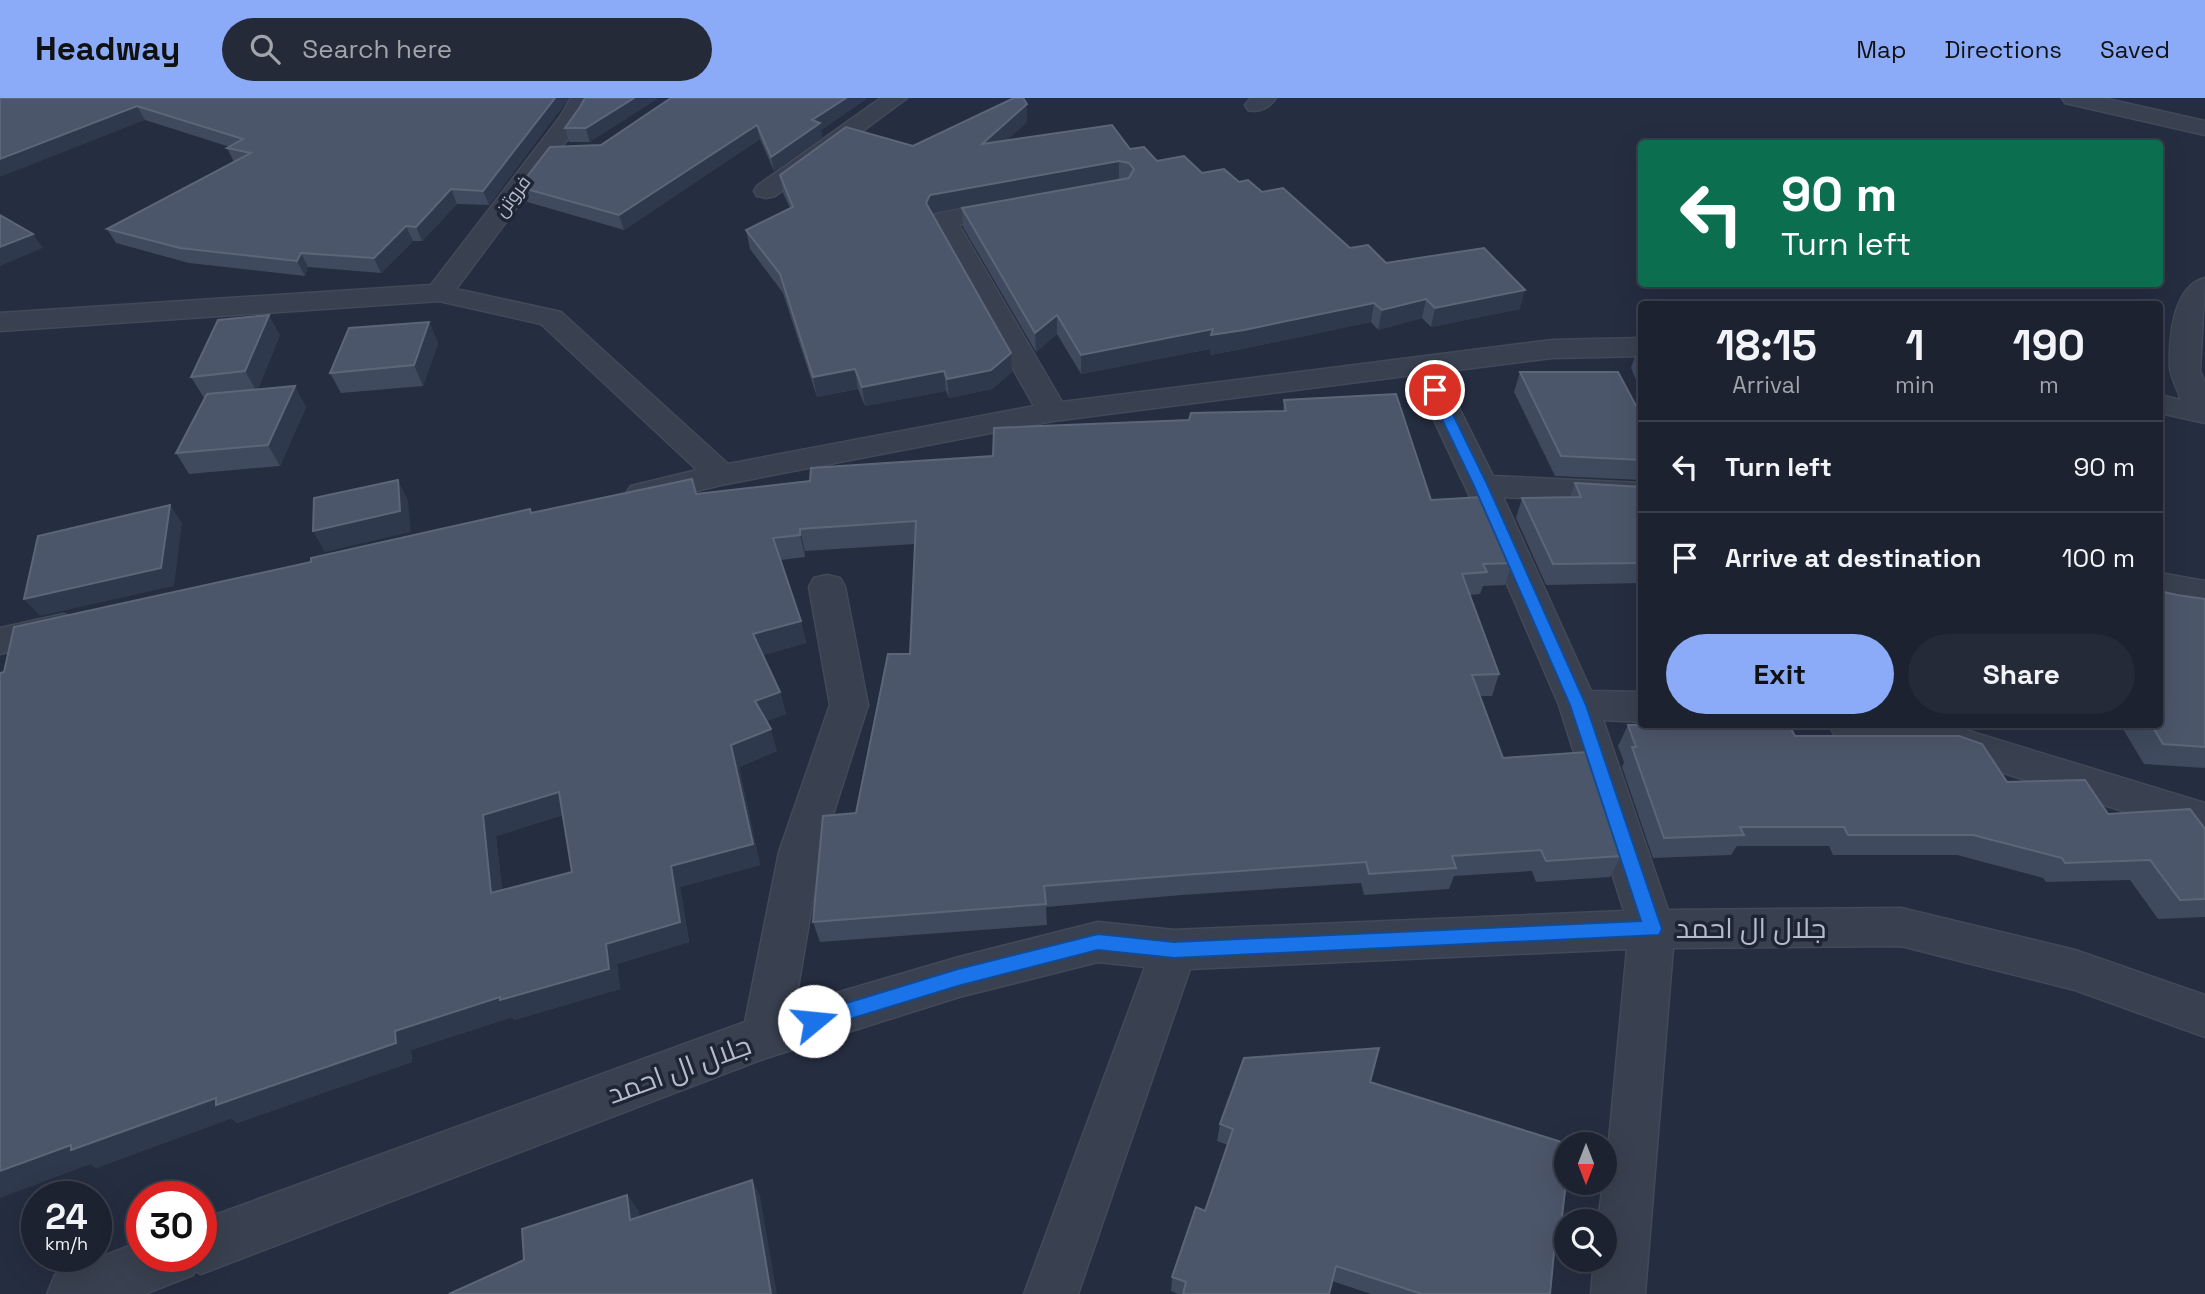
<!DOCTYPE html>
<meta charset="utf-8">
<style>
body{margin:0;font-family:"Space Grotesk",Cairo,sans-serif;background:#252a38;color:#f1f3f6;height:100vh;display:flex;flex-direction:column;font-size:26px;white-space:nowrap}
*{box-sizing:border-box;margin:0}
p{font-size:23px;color:#a0a4ab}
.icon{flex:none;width:38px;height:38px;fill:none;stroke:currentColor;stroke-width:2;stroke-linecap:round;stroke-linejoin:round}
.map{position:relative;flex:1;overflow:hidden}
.drawer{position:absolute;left:1638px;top:203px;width:525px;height:427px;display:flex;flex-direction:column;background:#1c2230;border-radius:7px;box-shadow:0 7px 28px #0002,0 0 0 2px #3a3f4c}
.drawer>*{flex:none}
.guide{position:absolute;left:1638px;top:42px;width:525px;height:147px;border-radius:7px;box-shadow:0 7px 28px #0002,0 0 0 2px #3a3f4c;background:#0b6e4f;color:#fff;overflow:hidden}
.needle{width:46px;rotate:180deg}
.tools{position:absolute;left:1554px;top:1034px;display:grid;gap:14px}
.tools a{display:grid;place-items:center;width:63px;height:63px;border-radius:50%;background:#1c2230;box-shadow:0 7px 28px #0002,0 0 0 2px #3a3f4c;font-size:35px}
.speed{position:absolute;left:21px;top:1083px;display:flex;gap:14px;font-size:35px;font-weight:700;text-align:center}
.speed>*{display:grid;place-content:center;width:91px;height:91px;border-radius:50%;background:#1c2230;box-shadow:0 7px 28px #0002,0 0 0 2px #3a3f4c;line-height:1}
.speed small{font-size:18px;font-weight:400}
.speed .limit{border:10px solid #d22;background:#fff;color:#111}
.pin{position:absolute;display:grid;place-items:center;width:60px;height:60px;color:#fff;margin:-30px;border:4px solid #fff;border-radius:50%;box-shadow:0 2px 7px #0007}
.me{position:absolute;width:77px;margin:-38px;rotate:73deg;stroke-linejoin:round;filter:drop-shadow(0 0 5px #0008)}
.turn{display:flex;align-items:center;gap:24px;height:147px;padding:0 28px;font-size:32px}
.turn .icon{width:91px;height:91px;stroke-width:2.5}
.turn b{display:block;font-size:49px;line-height:60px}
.eta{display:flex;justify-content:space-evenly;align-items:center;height:119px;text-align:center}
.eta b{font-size:42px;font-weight:700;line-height:49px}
.action{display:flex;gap:14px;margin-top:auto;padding:14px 28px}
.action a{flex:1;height:80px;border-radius:42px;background:#8babf9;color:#111;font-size:28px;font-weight:700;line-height:80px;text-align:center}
.action a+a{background:#252a38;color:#f1f3f6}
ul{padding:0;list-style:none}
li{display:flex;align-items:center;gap:21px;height:91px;padding:0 28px;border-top:2px solid #3a3f4c}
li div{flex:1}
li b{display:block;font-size:26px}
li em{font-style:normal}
header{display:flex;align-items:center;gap:42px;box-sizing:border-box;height:98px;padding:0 35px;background:#8babf9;color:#111}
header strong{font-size:33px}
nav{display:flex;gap:38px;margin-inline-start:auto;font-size:24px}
.search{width:490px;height:63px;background:#252a38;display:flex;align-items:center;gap:18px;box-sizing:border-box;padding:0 24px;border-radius:38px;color:#a0a4ab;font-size:26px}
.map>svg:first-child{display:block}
</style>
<header>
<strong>Headway</strong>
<div class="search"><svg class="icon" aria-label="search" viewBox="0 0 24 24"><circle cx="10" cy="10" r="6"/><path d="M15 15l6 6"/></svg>Search here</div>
<nav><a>Map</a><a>Directions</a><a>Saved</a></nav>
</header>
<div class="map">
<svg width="2205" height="1196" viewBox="0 0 2205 1196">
<rect width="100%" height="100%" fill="#252d40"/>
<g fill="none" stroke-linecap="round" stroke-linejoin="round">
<g stroke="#424959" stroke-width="3">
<g id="minor">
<polygon points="571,0 593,0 579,26 456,191 561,214 728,366 1034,308 930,122 934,117 943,114 1012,102 1021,105 1025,110 1021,115 959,127 1062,304 1552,242 1642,240 1642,258 1552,260 1441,274 1493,378 1642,385 1642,407 1503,399 1591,593 1642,594 1642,624 1603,622 1668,812 1901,810 2075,852 2205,897 2205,939 2075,892 1901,848 1673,850 1645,1196 1591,1196 1594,1162 1605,1162 1605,1124 1598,1124 1603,1085 1605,1085 1627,851 1190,871 1078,1196 1024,1196 1145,869 1098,864 959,899 766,960 201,1176 195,1173 193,1177 145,1196 47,1196 55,1177 142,1143 142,1158 201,1158 201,1122 745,924 779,754 830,607 809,489 814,480 827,477 840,480 845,489 868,607 821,754 795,907 959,859 1098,824 1174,832 1624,813 1559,607 1465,388 1413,277 1053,323 721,387 643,406 631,402 626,395 631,388 697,372 541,226 439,203 0,233 0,215 431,187 560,19"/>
<polygon points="881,0 907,0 775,98 766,100 757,98 754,93 757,88"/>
<path d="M1251 0H1276C1269 10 1260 15 1248 12L1245 7Z"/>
<polygon points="2062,0 2103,0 2205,23 2205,37 2065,5"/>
<path d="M2205 180 2200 273 2205 285V325L2160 315V297L2181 302C2178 292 2171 280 2170 270 2169 242 2172 188 2205 180Z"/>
<polygon points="2160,475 2205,483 2205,507 2160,499"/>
<polygon points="63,516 76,520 81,529 76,538 0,556 0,530"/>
<polygon points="1829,626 1946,626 2205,705 2205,739 1937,654 1848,641 1834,637"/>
</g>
</g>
<use href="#minor" fill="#39404f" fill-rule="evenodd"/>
</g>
<g fill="#3f4a5e" fill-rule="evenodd">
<polygon points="0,0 569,0 489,107 457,106 422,143 413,143 381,175 308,169 305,178 189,165 116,145 107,131 234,64 227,50 230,49 145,22"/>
<polygon points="866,1 821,32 822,39 774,73 760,41 624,132 524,103 519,89 601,47"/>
<polygon points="580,9 590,44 569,44 565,30"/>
<polygon points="1027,24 1007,42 1130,51 1157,63 1239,84 1262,94 1350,150 1386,165 1520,211 1431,229 1422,220 1378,232 1371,224 1242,251 1210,257 1210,251 1081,276 1057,236 1036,254 963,129 962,110 1120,82 1119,81 932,115 1012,274 992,291 949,300 946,293 865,308 858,291 817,299 783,195 750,151 746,132 790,110 783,95 780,77"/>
<polygon points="429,224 438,245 423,288 341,295 330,275"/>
<polygon points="280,237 258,291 306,309 280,368 189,376 176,355 205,299 204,300 191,279"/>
<polygon points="1638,250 1642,250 1642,296 1631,270"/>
<polygon points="1520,274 1642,319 1642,382 1555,378 1514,294"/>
<path d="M1284 302 1431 402 1512 465 1505 487 1483 488 1480 496 1470 497 1499 576 1492 598H1480L1503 660 1621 758 1610 779 1536 784 1532 773 1454 778 1449 791 1364 797 1361 785 1182 797 1046 809 1047 827 820 844 813 824 856 715 910 556 915 446 805 453V459L781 462 801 523 806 545 763 557 780 594 786 616 766 623 777 653 739 669 760 767 680 789 689 844 617 866 620 891 514 922 512 919 411 952 412 964 237 1025 232 1020 96 1070 91 1066 311 464 530 411 532 415 692 381 697 396 810 383 993 358 1189 322 1283 313ZM563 717 572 774 502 792 496 738Z"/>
<polygon points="1575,385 1642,389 1642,485 1546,487 1516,420 1522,400 1570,399"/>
<polygon points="2177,497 2205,501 2205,670 2144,666 2120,626 2160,626"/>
<polygon points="1628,627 1690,629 1795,638 2007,684 2108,716 2205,731 2205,819 2158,821 2130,782 2046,784 2043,780 1957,757 1833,757 1829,748 1737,748 1731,757 1653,760 1622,669 1624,664 1618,648"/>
<polygon points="1370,984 1559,1145 1554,1152 1550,1196 1371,1196 1332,1183 1329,1196 1178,1196 1171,1193 1172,1179 1205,1113 1228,1047 1217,1043 1220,1026"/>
</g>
<g fill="#2f394d">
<polygon points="555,0 569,0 489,107 483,93"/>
<polygon points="634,0 659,0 590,44 586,30"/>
<polygon points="846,0 866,0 866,1 821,32 822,39 774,73 771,59 812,22"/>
<polygon points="1027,6 1027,24 984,64 982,46"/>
<polygon points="137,8 145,22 0,79 0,61"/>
<polygon points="757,27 760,41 624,132 619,117"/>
<polygon points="1119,63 1119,81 932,115 926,105 930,97"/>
<polygon points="451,91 457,106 422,143 416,129"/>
<polygon points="406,128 413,143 381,175 374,160"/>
<polygon points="33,136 43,150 0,168 0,149"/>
<polygon points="301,155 308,169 305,178 297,163"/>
<polygon points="1525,192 1520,211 1431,229 1435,210"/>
<polygon points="1426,201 1422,220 1378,232 1382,212"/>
<polygon points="1374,205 1371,224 1242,251 1210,257 1210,251 1081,276 1081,257 1213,231"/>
<polygon points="269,217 280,237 257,294 245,273"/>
<polygon points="1057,217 1057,236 1036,254 1035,235"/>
<polygon points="429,224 438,245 423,288 414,267"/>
<polygon points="1011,255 1012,274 992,291 949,300 947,281"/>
<polygon points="855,271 858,291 817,299 813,279"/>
<polygon points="944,273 946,293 865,308 862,289"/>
<polygon points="295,288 306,309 280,368 268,347"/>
<polygon points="398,382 408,403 411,434 325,454 313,433"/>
<polygon points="170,407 182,425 174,488 40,518 24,501"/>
<polygon points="800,431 805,453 805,459 800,437"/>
<polygon points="801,523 806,545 759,558 753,536"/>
<polygon points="780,594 786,616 762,625 755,603"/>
<polygon points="771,631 777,653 739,669 760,767 680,789 689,844 617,866 620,891 514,922 512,919 411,952 412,964 237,1025 232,1020 96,1070 91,1066 0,1100 0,1073 71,1047 395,933 606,846 671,768 731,647"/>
<polygon points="559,694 569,715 496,738 505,816 491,795 483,717"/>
<polygon points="752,1082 760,1098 777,1196 771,1196"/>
<polygon points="627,1097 639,1113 642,1138 630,1122"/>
</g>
<g fill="#4c566a" stroke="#5c6679" stroke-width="2" fill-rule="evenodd">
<polygon points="0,0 555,0 483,93 451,91 416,129 406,128 374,160 301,155 297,163 180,150 107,131 251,55 227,50 243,41 137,8 0,61"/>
<polygon points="585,0 634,0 586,30 565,30 580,9"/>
<polygon points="671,0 846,0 812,22 820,25 771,59 757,27 619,117 519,89 550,49 601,47"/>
<polygon points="1014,0 1023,0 1027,6 982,46 1112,27 1130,51 1144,49 1157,63 1184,58 1202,75 1224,71 1239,84 1248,82 1262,94 1283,90 1350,150 1368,147 1386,165 1484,150 1525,192 1435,210 1426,201 1382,212 1374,205 1244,232 1211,237 1213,231 1081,257 1057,217 1035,235 962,110 1129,80 1134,71 1129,65 1119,63 930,97 926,105 1011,255 991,272 947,281 944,273 862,289 855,271 813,279 780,176 746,132 793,109 780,77 846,29 913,48"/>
<polygon points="0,117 33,136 0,149"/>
<polygon points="269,217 245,273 191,279 218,222"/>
<polygon points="429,224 414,267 330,275 349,230"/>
<polygon points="1520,274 1618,274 1642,319 1642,362 1561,358"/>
<polygon points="295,288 268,347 176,355 207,296"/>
<path d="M1396 296 1431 402 1482 399 1512 465 1483 466 1487 474 1462 476 1499 576 1472 577 1503 660 1587 654 1621 758 1546 763 1541 752 1452 758 1456 770 1369 776 1366 764 1183 777 1044 788 1046 806 813 824 823 718 856 715 888 556H910L916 423 800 431V437L773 440 801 523 753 536 780 594 755 603 771 631 731 647 753 746 671 768 680 824 606 846 609 871 500 902V899L395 933 396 945 216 1007V1000L71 1052V1047L0 1073V575L4 574 14 529 311 464V460L530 411 531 415 692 381 696 396 810 383 811 370 993 358 994 330 1189 322 1191 315 1286 313 1284 302ZM559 694 572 774 491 795 483 717Z"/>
<polygon points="398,382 400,413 313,433 314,400"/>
<polygon points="1575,385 1642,389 1642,465 1553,466 1522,400 1581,399"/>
<polygon points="170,407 161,470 24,501 38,438"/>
<polygon points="2160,493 2177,497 2205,501 2205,649 2163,646 2151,626 2160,626"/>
<polygon points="1689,626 1690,629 1790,629 1795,638 1959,638 1982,646 2007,684 2085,682 2108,716 2190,711 2205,731 2205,801 2180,802 2150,762 2065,765 2062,760 1973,737 1848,737 1844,729 1740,729 1744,737 1664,740 1632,649 1636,649 1628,627"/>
<polygon points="1379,950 1370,984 1568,1046 1566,1046 1566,1084 1559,1145 1555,1144 1550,1196 1422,1196 1336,1168 1329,1196 1183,1196 1186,1184 1172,1179 1196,1109 1205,1113 1233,1031 1220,1026 1244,960"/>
<polygon points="752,1082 771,1196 449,1196 524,1162 522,1131 627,1097 630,1122"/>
</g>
<polygon fill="#1a73e8" stroke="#114b97" stroke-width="2" points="1435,288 1441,292 1488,388 1586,607 1662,831 1659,837 1174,860 1098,852 958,888 814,932 807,930 804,923 807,917 814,915 958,871 1098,836 1174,844 1641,823 1570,607 1474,388 1428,292"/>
<g text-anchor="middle" stroke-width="7" stroke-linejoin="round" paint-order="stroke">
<g font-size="19" fill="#b5bbca" stroke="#1e2535">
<text transform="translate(512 98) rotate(-53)" y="7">فروتن</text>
</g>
<g font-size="28" fill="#b5bbca" stroke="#1e2535">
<text x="1751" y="840">جلال ال احمد</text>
<text transform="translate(679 971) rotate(-20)" y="10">جلال ال احمد</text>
</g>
</g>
</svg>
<div class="tools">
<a><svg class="needle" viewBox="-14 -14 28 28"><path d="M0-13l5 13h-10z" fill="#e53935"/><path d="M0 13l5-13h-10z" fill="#a0a4ab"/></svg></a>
<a><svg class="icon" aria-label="search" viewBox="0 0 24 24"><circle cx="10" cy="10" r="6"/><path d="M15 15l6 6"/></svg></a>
</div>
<div class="speed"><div>24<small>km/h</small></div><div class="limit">30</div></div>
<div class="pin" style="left:1435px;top:292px;background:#d93025"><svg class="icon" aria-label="arrive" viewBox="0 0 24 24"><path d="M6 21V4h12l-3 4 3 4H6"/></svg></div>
<svg class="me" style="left:814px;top:923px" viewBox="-20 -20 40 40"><circle r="19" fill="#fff"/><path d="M0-13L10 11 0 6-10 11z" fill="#1a73e8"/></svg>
<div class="guide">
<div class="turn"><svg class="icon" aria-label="left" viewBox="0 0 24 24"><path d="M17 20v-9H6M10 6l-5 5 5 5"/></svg><div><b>90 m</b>Turn left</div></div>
</div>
<section class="drawer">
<div class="eta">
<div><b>18:15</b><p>Arrival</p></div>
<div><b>1</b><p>min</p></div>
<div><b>190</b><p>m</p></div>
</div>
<ul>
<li><svg class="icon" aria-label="left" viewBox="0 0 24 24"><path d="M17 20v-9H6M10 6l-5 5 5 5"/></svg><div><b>Turn left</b></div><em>90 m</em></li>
<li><svg class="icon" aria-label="arrive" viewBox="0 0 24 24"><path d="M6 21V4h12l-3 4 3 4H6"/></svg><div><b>Arrive at destination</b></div><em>100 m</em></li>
</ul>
<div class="action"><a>Exit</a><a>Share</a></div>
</section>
</div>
